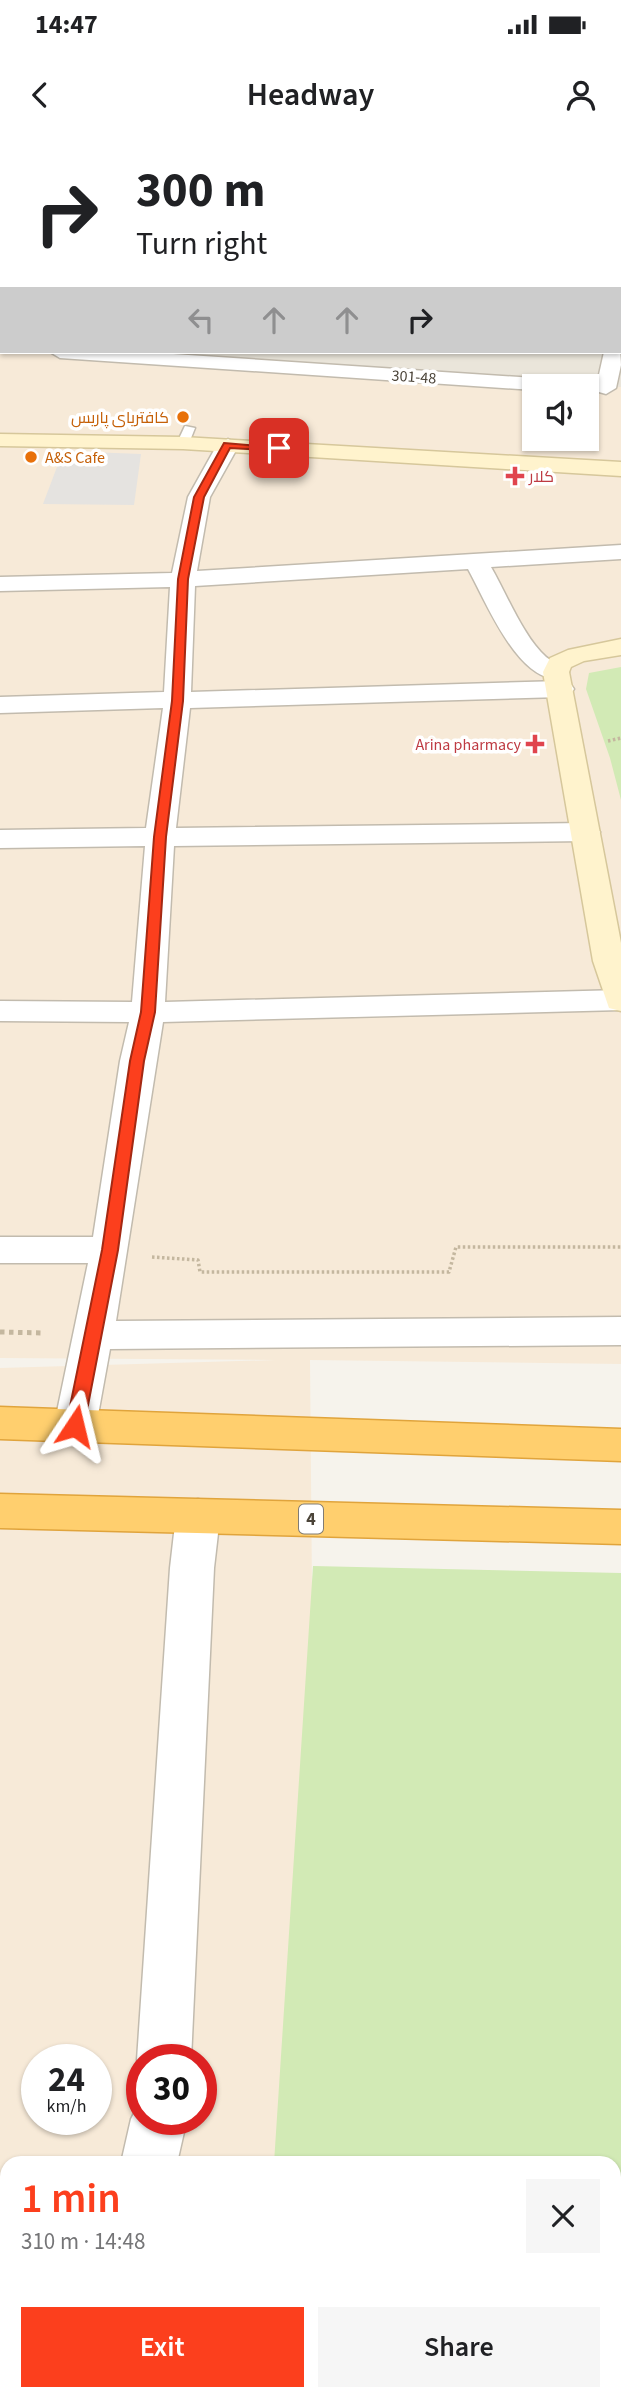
<!DOCTYPE html>
<meta charset="utf-8">
<style>
body{margin:0;font-family:"Source Sans 3",Cairo,sans-serif;background:#f6f6f6;color:#202124;height:100vh;display:flex;flex-direction:column;font-size:26px;white-space:nowrap}
*{box-sizing:border-box;margin:0}
p{font-size:23px;color:#757577}
.icon{flex:none;width:38px;height:38px;fill:none;stroke:currentColor;stroke-width:2;stroke-linecap:round;stroke-linejoin:round}
.map{position:relative;flex:1;overflow:hidden}
.drawer{position:absolute;left:0px;top:2016px;width:621px;height:245px;display:flex;flex-direction:column;background:#fff;border-radius:21px 21px 0 0;box-shadow:0 2px 5px #0004}
.drawer>*{flex:none}
.guide{position:absolute;left:0px;top:0px;width:621px;height:214px;box-shadow:0 2px 5px #0004;background:#fff;color:#202124;overflow:hidden}
.buttons{position:absolute;left:522px;top:234px;display:grid;gap:14px}
.buttons a{display:grid;place-items:center;width:77px;height:77px;border-radius:0px;background:#fff;box-shadow:0 2px 5px #0004;font-size:35px}
.speed{position:absolute;left:21px;top:1904px;display:flex;gap:14px;font-size:35px;font-weight:700;text-align:center}
.speed>*{display:grid;place-content:center;width:91px;height:91px;border-radius:50%;background:#fff;box-shadow:0 2px 5px #0004;line-height:1}
.speed small{font-size:18px;font-weight:400}
.speed .limit{border:10px solid #d22;background:#fff;color:#111}
.pin{position:absolute;display:grid;place-items:center;width:60px;height:60px;color:#fff;margin:-30px;border-radius:14px;box-shadow:0 4px 10px #0006}
.me{position:absolute;width:77px;margin:-38px;rotate:10deg;stroke-linejoin:round;filter:drop-shadow(0 0 5px #0008)}
.turn{display:flex;align-items:center;gap:24px;height:147px;padding:0 21px;font-size:32px}
.turn .icon{width:91px;height:91px;stroke-width:2.5}
.turn b{display:block;font-size:49px;line-height:60px}
.lanes{display:flex;align-items:center;height:66px;padding:0 21px;background:#0003;justify-content:center;gap:35px;direction:ltr}
.lanes .off{opacity:.35}
.round{display:grid;place-items:center;flex:none;width:74px;height:74px;border-radius:0px;background:#f6f6f6}
.overview{display:flex;align-items:center;justify-content:space-between;height:119px;padding:0 21px}
h1{font-size:42px;font-weight:600;line-height:52px;color:#fc3f1d}
.button{display:flex;gap:14px;margin-top:auto;padding:14px 21px}
.button a{flex:1;height:80px;border-radius:0px;background:#fc3f1d;color:#fff;font-size:28px;font-weight:600;line-height:80px;text-align:center}
.button a+a{background:#f6f6f6;color:#202124}
.status{display:flex;justify-content:space-between;align-items:center;height:49px;padding:0 35px;background:#fff;direction:ltr}
.status svg{height:19px;fill:currentColor}
header{display:flex;justify-content:space-between;align-items:center;height:91px;padding:0 21px;background:#fff;font-size:32px;font-weight:600}
.map>svg:first-child{display:block}
</style>
<div class="status"><b>14:47</b><svg viewBox="0 0 49 12"><path d="M0 12V9h3v3zM5 12V6h3v6zM10 12V3h3v9zM15 12V0h3v12zM26 1h20v11H26zM47 4h2v5h-2z"/></svg></div>
<header><svg class="icon" aria-label="back" viewBox="0 0 24 24"><path d="M15 5l-7 7 7 7"/></svg>Headway<svg class="icon" aria-label="person" viewBox="0 0 24 24"><circle cx="12" cy="8" r="4"/><path d="M4 21q1-7 8-7t8 7"/></svg></header>
<div class="map">
<svg width="621" height="2261" viewBox="0 0 621 2261">
<rect width="100%" height="100%" fill="#f6f3ec"/>
<polygon fill="#eae5da" points="190,0 621,0 621,252 586,247 490,247 123,212 620,212 620,2"/>
<path fill="#f7ead8" fill-rule="evenodd" d="M0 201 2 212H123L490 247 569 244 621 247V1224L310 1220 312 1451 280 2023H7V2254H267L266 2261H0V1228L276 1220 0 1218ZM534 247H586V299H534ZM37 1920H96V1979H37ZM142 1920H201V1979H142Z"/>
<g fill="#d2eab5">
<polygon points="621,527 621,660 610,618 586,549 589,533"/>
<polygon points="313,1426 621,1433 621,2261 259,2261 259,2254 614,2254 614,2023 274,2023"/>
</g>
<polygon fill="#e5e3e0" points="63,311 141,314 134,365 43,364"/>
<g fill="none" stroke-linecap="round" stroke-linejoin="round">
<g stroke="#c2bbae" stroke-width="3">
<polygon id="lane" points="185,286 195,288 189,303 183,306 177,303"/>
</g>
<g stroke="#c2bbae" stroke-width="3">
<g id="street">
<polygon points="50,0 66,0 50,2"/>
<polygon points="498,0 514,0 498,2"/>
<rect x="620" y="57" width="1" height="10"/>
<polygon points="2,64 2,76 0,76 0,65"/>
<polygon points="0,123 2,123 0,135"/>
<polygon points="621,168 621,187 620,188 620,169"/>
<polygon points="620,208 621,225 616,248 606,254 599,252 596,248 604,212 620,212"/>
<polygon points="50,212 143,212 579,241 589,247 586,251 586,247 534,247 534,250 60,218"/>
<path d="M228 299 239 305 210 357 197 431 621 405V419L491 427C506 453 524 498 546 517 554 524 563 523 569 532L565 538C520 549 486 461 468 429L195 446 191 552 561 541 570 543 574 549 570 555 561 557 190 568 176 688 585 683 595 686 600 692 595 698 585 701 174 706 165 862 621 850V870L163 882 116 1181 621 1177V1205L110 1209 96 1286 90 1297 75 1302 60 1297 54 1286 88 1123H0V1097H93L120 921 129 882 0 881V861L132 862 145 706 0 708V690L146 688 163 568 0 573V557L164 552 170 447 0 451V437L172 433 188 357 217 305Z"/>
<polygon points="198,1359 213,1364 220,1376 214,1428 191,1920 142,1920 142,1932 137,1920 170,1428 176,1376 183,1364"/>
<polygon points="142,1958 142,1979 187,1979 177,2023 121,2023 131,1979"/>
<polygon points="7,2071 7,2129 0,2130 0,2072"/>
</g>
</g>
<g stroke="#d6c79b" stroke-width="3">
<g id="secondary">
<polygon points="0,294 183,297 621,322 621,336 183,309 0,306"/>
<polygon points="621,499 621,515 584,521 571,527 569,532 621,803 621,871 609,868 593,821 543,532 550,518 568,510"/>
</g>
</g>
<g stroke="#e6c16a" stroke-width="3">
<g id="primary">
<polygon points="135,0 151,0 135,2"/>
<polygon points="165,0 181,0 164,2"/>
<polygon points="0,161 2,161 0,174"/>
<polygon points="2,196 2,208 0,209 0,197"/>
</g>
</g>
<g stroke="#e0a43c" stroke-width="3">
<g id="highway">
<polygon points="0,1267 621,1289 621,1321 0,1299"/>
<polygon points="0,1354 621,1370 621,1404 0,1388"/>
</g>
</g>
<g stroke="#c4b79f" stroke-width="3.5" stroke-dasharray="2.5 2.5" stroke-linecap="butt">
<polyline points="608,601 621,598"/>
<polyline points="152,1117 198,1120 200,1132 449,1132 456,1107 621,1107"/>
</g>
<polyline stroke="#c4b79f" stroke-width="5" stroke-dasharray="4.5 4.5" stroke-linecap="butt" points="0,1192 45,1193"/>
<use href="#lane" fill="#fff" fill-rule="evenodd"/>
<use href="#street" fill="#fff" fill-rule="evenodd"/>
<use href="#secondary" fill="#fff3cd" fill-rule="evenodd"/>
<use href="#primary" fill="#ffe39c" fill-rule="evenodd"/>
<use href="#highway" fill="#ffcf6e" fill-rule="evenodd"/>
</g>
<polygon fill="#fc3f1d" stroke="#a42913" stroke-width="2" points="224,303 284,308 279,311 230,308 204,357 188,439 183,561 166,697 155,872 144,921 118,1110 84,1286 75,1292 66,1286 102,1110 130,921 141,872 154,697 172,561 178,439 194,357"/>
<g fill="#e8710a" stroke="#fff" stroke-width="2.5">
<circle cx="183" cy="277" r="7"/>
<circle cx="31" cy="317" r="7"/>
</g>
<g fill="#e0444e" stroke="#fff" stroke-width="2.5">
<path d="M511.5 325.5h7v7h7v7h-7v7h-7v-7h-7v-7h7z"/>
<path d="M531.5 593.5h7v7h7v7h-7v7h-7v-7h-7v-7h7z"/>
</g>
<g text-anchor="middle" stroke-width="7" stroke-linejoin="round" paint-order="stroke">
<g font-size="16" fill="#4b4439" stroke="#fff">
<text transform="translate(414 236) rotate(4)" y="6">301-48</text>
</g>
<g font-size="16" fill="#c56008" stroke="#fff" text-anchor="end">
<text x="169" y="283">کافتریای پاریس</text>
<text x="45" y="323" text-anchor="start">A&amp;S Cafe</text>
</g>
<g font-size="16" fill="#be3a42" stroke="#fff" text-anchor="start">
<text x="529" y="342">كلار</text>
<text x="521" y="610" text-anchor="end">Arina pharmacy</text>
</g>
<rect fill="#fff" stroke="#817c74" stroke-width="2" x="299" y="1364.5" width="24" height="29" rx="5"/>
<g font-size="18" font-weight="bold" fill="#4b4439">
<text x="311" y="1385">4</text>
</g>
</g>
</svg>
<div class="buttons">
<a><svg class="icon" aria-label="sound" viewBox="0 0 24 24"><path d="M4 9h4l5-4v14l-5-4H4zM17 9q2 3 0 6"/></svg></a>
</div>
<div class="speed"><div>24<small>km/h</small></div><div class="limit">30</div></div>
<div class="pin" style="left:279px;top:308px;background:#d93025"><svg class="icon" aria-label="arrive" viewBox="0 0 24 24"><path d="M6 21V4h12l-3 4 3 4H6"/></svg></div>
<svg class="me" style="left:75px;top:1286px" viewBox="-20 -20 40 40"><path d="M0-17L14 15 0 8-14 15z" fill="#fc3f1d" stroke="#fff" stroke-width="4"/></svg>
<div class="guide">
<div class="turn"><svg class="icon" aria-label="right" viewBox="0 0 24 24"><path d="M7 20v-9h11M14 6l5 5-5 5"/></svg><div><b>300 m</b>Turn right</div></div>
<div class="lanes"><svg class="icon off" aria-label="left" viewBox="0 0 24 24"><path d="M17 20v-9H6M10 6l-5 5 5 5"/></svg><svg class="icon off" aria-label="ahead" viewBox="0 0 24 24"><path d="M12 20V5M6 11l6-6 6 6"/></svg><svg class="icon off" aria-label="ahead" viewBox="0 0 24 24"><path d="M12 20V5M6 11l6-6 6 6"/></svg><svg class="icon" aria-label="right" viewBox="0 0 24 24"><path d="M7 20v-9h11M14 6l5 5-5 5"/></svg></div>
</div>
<section class="drawer">
<div class="overview"><div><h1>1 min</h1><p>310 m · 14:48</p></div><a class="round"><svg class="icon" aria-label="close" viewBox="0 0 24 24"><path d="M6 6l12 12M18 6L6 18"/></svg></a></div>
<div class="button"><a>Exit</a><a>Share</a></div>
</section>
</div>
